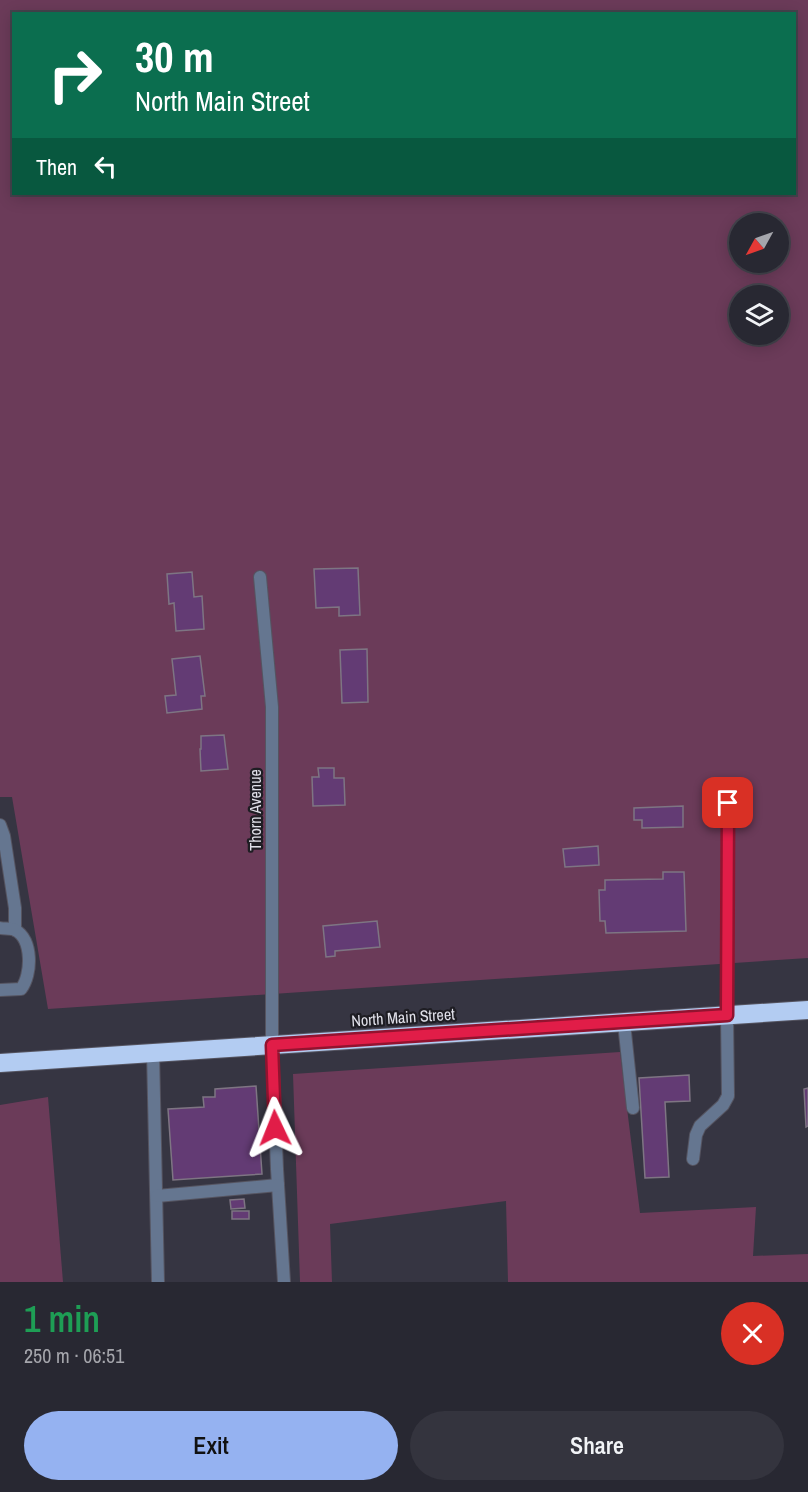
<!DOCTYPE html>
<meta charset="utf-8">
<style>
body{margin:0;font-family:"Archivo Narrow",sans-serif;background:#34343e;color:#f1f3f6;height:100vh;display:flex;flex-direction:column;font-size:22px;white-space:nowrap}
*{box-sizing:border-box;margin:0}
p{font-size:20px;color:#a5a6ac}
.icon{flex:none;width:33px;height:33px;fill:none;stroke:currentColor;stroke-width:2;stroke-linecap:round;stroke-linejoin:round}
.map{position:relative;height:1282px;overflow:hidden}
.details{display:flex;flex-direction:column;background:#282832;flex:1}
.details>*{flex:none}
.guide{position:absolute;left:12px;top:12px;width:784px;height:183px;border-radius:0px;box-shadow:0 3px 15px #0003,0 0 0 2px #44444d;background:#0b6e4f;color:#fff;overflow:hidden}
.needle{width:39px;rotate:230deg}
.controls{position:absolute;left:729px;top:213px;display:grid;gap:12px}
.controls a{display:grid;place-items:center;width:60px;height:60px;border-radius:50%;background:#282832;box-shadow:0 3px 15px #0003,0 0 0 2px #44444d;font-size:30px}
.pin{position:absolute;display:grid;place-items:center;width:51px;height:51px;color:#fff;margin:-26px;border-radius:12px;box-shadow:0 3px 9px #0006}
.me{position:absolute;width:66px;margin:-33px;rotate:358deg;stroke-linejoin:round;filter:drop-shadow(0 0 4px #0008)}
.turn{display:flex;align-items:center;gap:21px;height:126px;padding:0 24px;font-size:27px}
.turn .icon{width:78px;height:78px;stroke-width:2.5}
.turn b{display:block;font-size:42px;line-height:51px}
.then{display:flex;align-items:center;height:57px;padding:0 24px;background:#0003;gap:12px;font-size:22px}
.round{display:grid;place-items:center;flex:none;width:63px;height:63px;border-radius:32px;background:#34343e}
.summary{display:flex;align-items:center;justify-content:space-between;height:102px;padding:0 24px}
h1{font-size:36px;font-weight:600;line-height:45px;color:#1e9e55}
.button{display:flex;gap:12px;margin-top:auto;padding:12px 24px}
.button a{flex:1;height:69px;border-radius:36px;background:#95b2f1;color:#111;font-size:24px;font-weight:600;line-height:69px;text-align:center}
.button a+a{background:#34343e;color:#f1f3f6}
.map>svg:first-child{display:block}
</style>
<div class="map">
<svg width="808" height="1282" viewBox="0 0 808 1282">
<rect width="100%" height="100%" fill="#363542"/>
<g fill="#6b3b59" fill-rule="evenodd">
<path d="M0 0H808V958L48 1009 12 797H0ZM14 14H795V194H14ZM740 224H778V262H740ZM740 296H778V334H740Z"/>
<polygon points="620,1052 640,1213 756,1207 753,1256 808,1254 808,1282 508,1282 506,1201 330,1224 332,1282 300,1282 293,1074"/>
<polygon points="48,1097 63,1282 0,1282 0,1105"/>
</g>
<g fill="#633b74" stroke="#7e7583" stroke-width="1.5">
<polygon points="358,568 360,615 339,616 339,607 316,608 314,569"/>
<polygon points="192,572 194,597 202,596 204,629 176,631 174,603 169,604 167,574"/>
<polygon points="367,649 368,702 342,703 340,650"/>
<polygon points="200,656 205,696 201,696 202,709 167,713 165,696 176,695 172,659"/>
<polygon points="224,735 228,769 201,771 200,749 201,749 201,736"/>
<polygon points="318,768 334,768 334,778 344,778 345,805 313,806 312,777 319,777"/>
<polygon points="683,806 683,827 642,828 642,820 634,820 634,808"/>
<polygon points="598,846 599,865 565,867 563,849"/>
<polygon points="663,872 684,872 686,931 606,933 605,921 600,921 599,890 605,890 605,880 663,879"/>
<polygon points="377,921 380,947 335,951 335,956 326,957 323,926"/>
<polygon points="689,1075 690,1101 665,1102 669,1177 645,1178 639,1078"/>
<polygon points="256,1086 262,1174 173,1180 168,1109 204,1107 203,1097 215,1097 215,1089"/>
<polygon points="808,1088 808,1126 806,1127 804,1089"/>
<polygon points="244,1199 245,1208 231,1209 230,1200"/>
<rect x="232" y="1211" width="17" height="8"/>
</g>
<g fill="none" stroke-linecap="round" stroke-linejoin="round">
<g stroke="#555460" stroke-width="14">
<g id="lane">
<polyline points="0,825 4,836 15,908 15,930"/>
<path d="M0 928C4 929 11 928 15 930 33 939 32 975 21 989L0 990"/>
<polyline points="624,1023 633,1108"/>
<polyline points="272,1045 277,1169 284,1282"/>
<polyline points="153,1052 158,1282"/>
<polyline points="693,1159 696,1135 700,1126 723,1105 728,1096 727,1015"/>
<polyline points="157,1196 278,1185"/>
</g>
</g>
<g stroke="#555460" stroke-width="14">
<g id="street">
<polyline points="260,577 272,707 272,1045"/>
<polyline points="727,1015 728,803"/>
</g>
</g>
<g stroke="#555460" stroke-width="20">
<polyline id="highway" points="0,1063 808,1010"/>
</g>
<use href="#lane" stroke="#657690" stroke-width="12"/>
<use href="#street" stroke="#657690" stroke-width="12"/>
<use href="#highway" stroke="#b3ccf2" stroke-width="18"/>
</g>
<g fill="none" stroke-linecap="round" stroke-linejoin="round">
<g stroke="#92132f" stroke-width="15">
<polyline id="route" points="275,1128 272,1045 727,1015 728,803"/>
</g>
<use href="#route" stroke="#e11d48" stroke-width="10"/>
</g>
<g text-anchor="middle" stroke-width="4.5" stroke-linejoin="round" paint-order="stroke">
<g font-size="16" fill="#e0e0e9" stroke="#1e1d23">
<text transform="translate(255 810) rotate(-90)" y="6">Thorn Avenue</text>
<text transform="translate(403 1017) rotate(-4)" y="6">North Main Street</text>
</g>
</g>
</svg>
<div class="controls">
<a><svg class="needle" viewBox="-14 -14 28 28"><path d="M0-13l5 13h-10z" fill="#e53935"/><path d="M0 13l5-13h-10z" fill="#a5a6ac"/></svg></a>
<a><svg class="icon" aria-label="layers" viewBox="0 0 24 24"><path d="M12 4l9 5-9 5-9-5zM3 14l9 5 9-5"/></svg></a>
</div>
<div class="pin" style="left:728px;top:803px;background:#d93025"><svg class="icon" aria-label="arrive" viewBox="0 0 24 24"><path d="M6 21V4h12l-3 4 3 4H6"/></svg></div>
<svg class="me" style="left:275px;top:1128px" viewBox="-20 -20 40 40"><path d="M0-17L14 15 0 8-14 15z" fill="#e11d48" stroke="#fff" stroke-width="4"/></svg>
<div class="guide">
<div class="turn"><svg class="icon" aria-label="right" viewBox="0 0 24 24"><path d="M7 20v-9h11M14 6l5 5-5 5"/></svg><div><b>30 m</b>North Main Street</div></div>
<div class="then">Then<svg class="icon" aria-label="left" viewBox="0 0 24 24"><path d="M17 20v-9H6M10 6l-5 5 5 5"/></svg></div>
</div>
</div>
<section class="details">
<div class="summary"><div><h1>1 min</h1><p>250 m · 06:51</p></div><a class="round" style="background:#d93025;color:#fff"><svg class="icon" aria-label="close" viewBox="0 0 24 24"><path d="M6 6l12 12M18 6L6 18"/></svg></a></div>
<div class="button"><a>Exit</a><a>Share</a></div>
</section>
